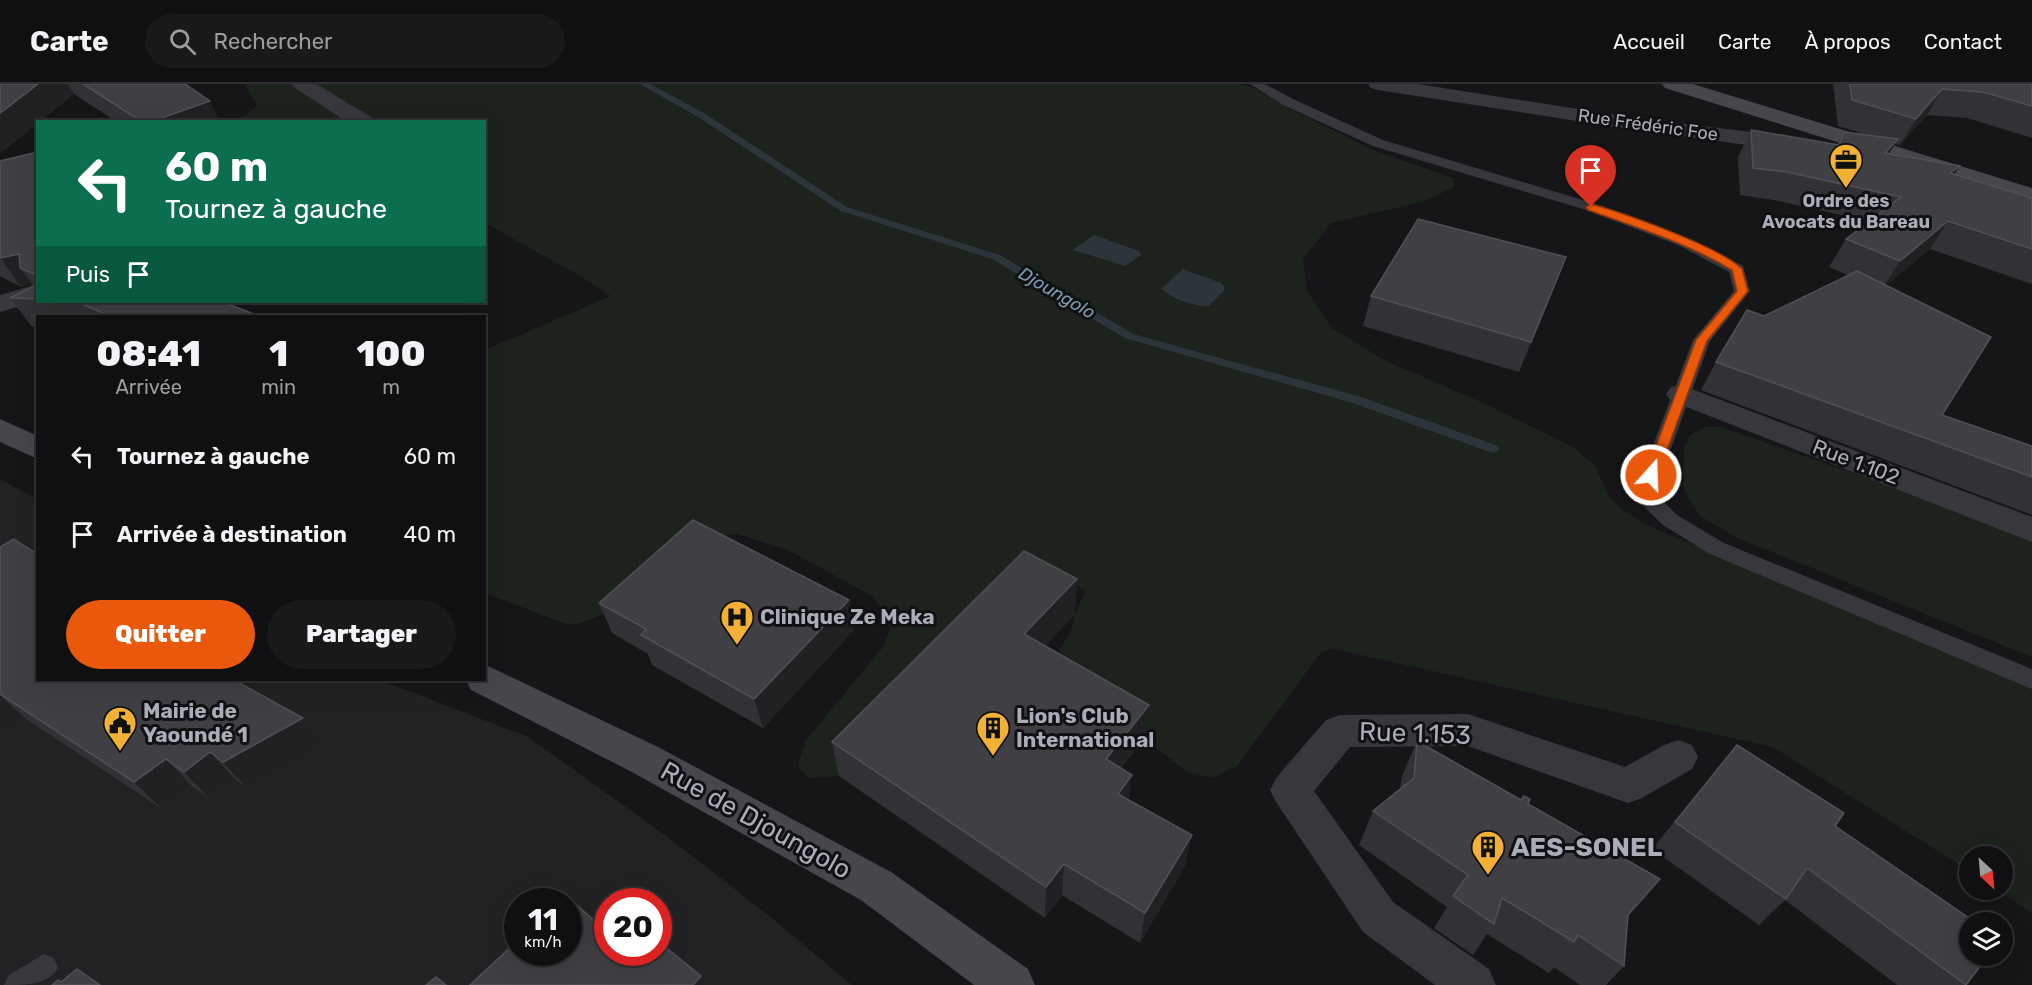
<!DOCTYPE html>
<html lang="fr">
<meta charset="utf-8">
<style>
body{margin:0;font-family:Rubik,sans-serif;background:#19191b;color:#f1f3f6;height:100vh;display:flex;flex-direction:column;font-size:22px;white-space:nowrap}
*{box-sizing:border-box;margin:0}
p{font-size:20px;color:#9c9d9f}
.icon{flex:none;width:33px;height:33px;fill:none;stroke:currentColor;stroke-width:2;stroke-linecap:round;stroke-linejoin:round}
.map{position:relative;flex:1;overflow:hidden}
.drawer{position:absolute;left:36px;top:231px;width:450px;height:366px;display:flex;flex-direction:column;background:#101012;border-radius:0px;box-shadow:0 6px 24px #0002,0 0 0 2px #303032}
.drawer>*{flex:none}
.top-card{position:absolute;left:36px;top:36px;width:450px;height:183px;border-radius:0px;box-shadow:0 6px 24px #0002,0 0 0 2px #303032;background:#0b6e4f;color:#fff;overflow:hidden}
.needle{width:39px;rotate:154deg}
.tools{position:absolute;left:1959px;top:762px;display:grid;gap:12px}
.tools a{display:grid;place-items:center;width:54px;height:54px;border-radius:50%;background:#101012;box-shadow:0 6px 24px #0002,0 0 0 2px #303032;font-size:30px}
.speed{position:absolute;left:504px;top:804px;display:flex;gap:12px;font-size:30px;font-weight:700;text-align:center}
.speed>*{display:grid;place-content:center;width:78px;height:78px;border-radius:50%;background:#101012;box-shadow:0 6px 24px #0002,0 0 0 2px #303032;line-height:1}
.speed small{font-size:15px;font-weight:400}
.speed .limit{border:9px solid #d22;background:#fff;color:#111}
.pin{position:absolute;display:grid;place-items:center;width:51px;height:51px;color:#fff;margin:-62px -26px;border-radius:50% 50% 50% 0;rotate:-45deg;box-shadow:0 0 6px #0007}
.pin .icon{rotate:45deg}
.me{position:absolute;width:66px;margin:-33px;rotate:20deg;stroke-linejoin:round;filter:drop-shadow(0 0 4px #0008)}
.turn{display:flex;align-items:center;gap:21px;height:126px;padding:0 30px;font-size:27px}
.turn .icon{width:78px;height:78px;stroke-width:2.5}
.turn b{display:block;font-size:42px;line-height:51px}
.then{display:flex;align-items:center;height:57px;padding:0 30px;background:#0003;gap:12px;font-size:22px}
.eta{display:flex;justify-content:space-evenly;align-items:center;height:102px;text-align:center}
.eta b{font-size:36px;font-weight:800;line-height:42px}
.cta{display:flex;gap:12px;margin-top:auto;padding:12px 30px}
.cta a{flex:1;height:69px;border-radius:36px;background:#ea580c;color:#fff;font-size:24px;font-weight:800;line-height:69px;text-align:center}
.cta a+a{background:#19191b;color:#f1f3f6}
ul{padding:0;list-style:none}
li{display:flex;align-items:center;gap:18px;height:78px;padding:0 30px}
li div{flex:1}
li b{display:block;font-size:22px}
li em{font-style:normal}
header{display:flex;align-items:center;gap:36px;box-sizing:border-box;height:84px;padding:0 30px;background:#101012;border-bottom:2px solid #303032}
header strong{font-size:28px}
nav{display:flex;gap:33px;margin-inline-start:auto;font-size:21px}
.search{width:420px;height:54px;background:#19191b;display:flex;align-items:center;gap:15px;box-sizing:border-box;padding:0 21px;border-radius:33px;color:#9c9d9f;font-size:22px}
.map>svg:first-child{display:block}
</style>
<header>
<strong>Carte</strong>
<div class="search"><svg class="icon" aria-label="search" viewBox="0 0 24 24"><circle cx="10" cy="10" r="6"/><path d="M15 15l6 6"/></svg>Rechercher</div>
<nav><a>Accueil</a><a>Carte</a><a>À propos</a><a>Contact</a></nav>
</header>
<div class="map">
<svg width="2032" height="901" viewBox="0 0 2032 901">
<rect width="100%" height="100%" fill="#161618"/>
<path fill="#222225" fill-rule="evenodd" d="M0 395 37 415 38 596H380L528 653 665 751 772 834 852 901H0ZM518 818H568V868H518ZM608 818H658V868H608Z"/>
<g fill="#1c231d">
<polygon points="245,0 1240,0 1254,4 1288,24 1371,65 1453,94 1454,103 1425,117 1331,139 1303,175 1307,207 1332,244 1386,277 1481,318 1571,362 1595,381 1608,411 1620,424 1648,442 2032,598 2032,829 1998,806 2002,806 2002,772 1970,772 1969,787 1773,663 1334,565 1322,567 1237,682 1212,694 1188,688 1144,655 1059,583 1058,568 1071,548 1075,530 1085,507 1063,490 839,692 808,694 798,682 806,656 884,562 890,544 874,513 786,465 738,450 696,452 599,532 578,540 566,540 485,509 485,266 611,212 587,196 485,139 484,38 238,38 257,22"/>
<polygon points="1705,343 1720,343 1888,401 2032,456 2032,573 1735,453 1699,431 1683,404 1684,364 1690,351"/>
</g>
<g fill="#2c353c">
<polygon points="1094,151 1139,167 1141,171 1125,182 1073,166"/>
<path d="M1183 185 1221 199 1225 203 1224 207 1209 222C1194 222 1172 216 1162 204Z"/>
</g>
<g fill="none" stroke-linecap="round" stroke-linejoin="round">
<polygon fill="#2c353c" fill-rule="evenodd" points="640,0 650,0 704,29 847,123 1000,171 1133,250 1361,313 1498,362 1500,365 1494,369 1490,368 1353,319 1125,254 992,175 841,127 698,33"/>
<g fill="#37383d" fill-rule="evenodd">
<polygon points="1250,0 1265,0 1293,15 1383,56 1596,120 1690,155 1743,182 1750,207 1710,257 1655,409 1677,431 1724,459 2032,585 2032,605 1708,469 1663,441 1637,416 1634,411 1693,256 1734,207 1729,188 1678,161 1586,126 1373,62 1283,21"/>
<path d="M44 870 54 874 58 884C48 901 27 901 4 901L9 891Z"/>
</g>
<g fill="#37383d" fill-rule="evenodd">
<polygon points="292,0 316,0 371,33 373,38 347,38 295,4"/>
<polygon points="1368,0 1418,0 1629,33 1792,53 1800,55 1803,60 1800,65 1792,67 1629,45 1378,6 1371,4"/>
<polygon points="38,200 38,217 0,228 0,211"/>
<polygon points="1681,301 2032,433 2032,458 1671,317 1666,310 1671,303"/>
<polygon points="1468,630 1625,683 1664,661 1678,656 1692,661 1698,673 1692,685 1642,714 1628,719 1468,662 1350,663 1314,707 1393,818 1489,885 1496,901 1435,901 1363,848 1276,718 1270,706 1276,694 1326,636 1340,631"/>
</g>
<g fill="#45474d" fill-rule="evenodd">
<polygon points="1662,0 1693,0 2032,104 2032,119 1665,4"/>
<polygon points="0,335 38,352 38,375 0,358"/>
<polygon points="484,580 660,664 891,788 1028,885 1035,901 974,901 861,816 632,688 471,606 466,596 484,596"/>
</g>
</g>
<g fill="#323236">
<polygon points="0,0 185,0 221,38 117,38 74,10 39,38 38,38 38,39 0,69"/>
<polygon points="1833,0 2032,0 2032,54 1967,34 1927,31 1900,61 1895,60 1889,70 1960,82 1954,90 2032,114 2032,200 1930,165 1886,201 1942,331 2032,362 2032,431 1701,306 1716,278 1764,232 1848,191 1829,183 1846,155 1869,137 1773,116 1740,111 1738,73 1751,46 1837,61 1844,48 1864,50 1838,42"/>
<polygon points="38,68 38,218 223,218 259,232 38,232 38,243 32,243 10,214 33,202 32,200 21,203 0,192 0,77"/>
<polygon points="1566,173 1519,288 1363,242 1371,212"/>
<polygon points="0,463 38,596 303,634 324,662 247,705 235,695 210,715 192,702 162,725 26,635 0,652"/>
<polygon points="849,516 854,546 763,644 652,581 648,570 612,549 599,519"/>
<polygon points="1075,530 1045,562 1144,655 1121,684 1129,716 1185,782 1140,859 1062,811 1045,834 839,692 832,658"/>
<polygon points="1417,657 1528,720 1628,832 1624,882 1606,901 1580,901 1554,883 1549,889 1487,850 1473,871 1434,844 1447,823 1359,761 1373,727 1400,705 1402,692"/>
<polygon points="1737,661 1835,742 1988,872 1966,901 1897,901 1785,816 1759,841 1652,765"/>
</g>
<g fill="#212124">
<polygon points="38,0 68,0 74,10 39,38 38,38 38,39 0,69 0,29"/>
<polygon points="1942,5 1927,31 1900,61 1916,35"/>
<polygon points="210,17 221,38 150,38"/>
<polygon points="1898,55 1882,81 1885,69"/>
<polygon points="1960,82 1942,109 1950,89"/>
<polygon points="1948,137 1930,165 1882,205 1900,177"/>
<polygon points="19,170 20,184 32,200 21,203 1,175"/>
<polygon points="1077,495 1075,530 1024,585 1024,550"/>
<polygon points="849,516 854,546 763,644 754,615"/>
<polygon points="0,611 26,635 0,652"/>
<polygon points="1149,621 1144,655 1103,708 1106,675"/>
<polygon points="303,634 324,662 247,705 223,678"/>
<polygon points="210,668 235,695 210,715 184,688"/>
<polygon points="166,675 192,702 162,725 134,698"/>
<polygon points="1132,691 1128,723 1118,710"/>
<polygon points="1192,751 1185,782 1140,859 1145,829"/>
<polygon points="1064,780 1062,811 1045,834 1046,803"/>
<polygon points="701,892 706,901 693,901"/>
</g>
<g fill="#3f3f44" stroke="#4f5156" stroke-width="1.5">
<polygon points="0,0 38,0 0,29"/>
<polygon points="83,0 185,0 210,17 150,38 142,38"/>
<polygon points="1850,0 2032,0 2032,22 1983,8 1942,5 1916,35 1852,16"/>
<polygon points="1751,46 1839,61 1844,48 1898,55 1885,69 1960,82 1950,89 2032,114 2032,165 1948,137 1900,177 1846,155 1901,113 1787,88 1753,84"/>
<polygon points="38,68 38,192 20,184 19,170 0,174 0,77"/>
<polygon points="1418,135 1566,173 1531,258 1371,212"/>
<polygon points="1857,187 1991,253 1942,331 2032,362 2032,393 1716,278 1747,226 1764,232"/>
<polygon points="38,200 38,215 10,214"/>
<polygon points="77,218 223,218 259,232 110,232"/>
<polygon points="693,436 849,516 754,615 641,551 646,545 599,519"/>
<polygon points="14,455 38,471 38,596 234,596 303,634 223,678 210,668 184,688 166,675 134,698 0,610 0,463"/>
<polygon points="1024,467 1077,495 1024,550 1149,621 1106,675 1132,691 1118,710 1192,751 1145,829 1064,780 1046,803 832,658"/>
<polygon points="1417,657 1521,716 1524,712 1530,715 1528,720 1660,795 1628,831 1624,882 1578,851 1574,858 1502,814 1494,840 1453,812 1468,791 1373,727 1414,694"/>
<polygon points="1737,661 1844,729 1835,742 1975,838 1970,838 1970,872 1988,872 1966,901 1807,784 1786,815 1675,738"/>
<polygon points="565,811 603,844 608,838 608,868 658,868 658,857 701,892 693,901 470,901 518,856 518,868 568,868 568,818 558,818"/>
<polygon points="77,885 100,901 52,901 58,896 61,898"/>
<polygon points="436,893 446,901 426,901"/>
</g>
<path fill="#ea580c" stroke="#983908" stroke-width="1.5" d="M1591 120C1624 129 1720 163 1742 185L1748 207 1707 257 1658 391 1651 395 1645 391 1696 256 1737 207 1732 186C1687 159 1636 143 1588 126L1586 123Z"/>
<defs>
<g id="office-pin" transform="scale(1.725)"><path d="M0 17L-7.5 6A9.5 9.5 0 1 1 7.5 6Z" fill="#f2b134" stroke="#111113"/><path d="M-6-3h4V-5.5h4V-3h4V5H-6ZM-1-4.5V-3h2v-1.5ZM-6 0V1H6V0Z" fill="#111"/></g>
<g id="hospital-pin" transform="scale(1.725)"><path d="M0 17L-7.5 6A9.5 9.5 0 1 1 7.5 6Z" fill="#f2b134" stroke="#111113"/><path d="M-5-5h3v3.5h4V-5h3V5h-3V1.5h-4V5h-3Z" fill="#111"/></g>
<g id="civic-pin" transform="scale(1.725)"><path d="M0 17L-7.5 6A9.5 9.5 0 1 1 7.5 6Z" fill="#f2b134" stroke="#111113"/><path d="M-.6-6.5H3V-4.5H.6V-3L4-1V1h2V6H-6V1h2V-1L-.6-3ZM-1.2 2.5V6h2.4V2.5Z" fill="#111"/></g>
<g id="building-pin" transform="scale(1.725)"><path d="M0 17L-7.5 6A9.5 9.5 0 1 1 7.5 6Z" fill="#f2b134" stroke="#111113"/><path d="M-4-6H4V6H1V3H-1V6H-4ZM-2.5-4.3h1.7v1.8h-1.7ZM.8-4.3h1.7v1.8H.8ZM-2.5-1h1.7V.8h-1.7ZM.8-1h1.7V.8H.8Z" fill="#111"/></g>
</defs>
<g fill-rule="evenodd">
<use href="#office-pin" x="1846" y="76"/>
<use href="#hospital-pin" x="737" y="533"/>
<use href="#civic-pin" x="120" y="639"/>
<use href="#building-pin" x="993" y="644"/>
<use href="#building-pin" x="1488" y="763"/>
</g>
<g text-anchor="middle" stroke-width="6" stroke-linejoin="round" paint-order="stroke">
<g font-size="18" fill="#a8adb8" stroke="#111113">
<text transform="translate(1648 41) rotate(8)" y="6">Rue Frédéric Foe</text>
</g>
<g font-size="18" font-weight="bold" fill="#a8adb8" stroke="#111113">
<text x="1846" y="123">Ordre des<tspan x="1846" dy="21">Avocats du Bareau</tspan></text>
</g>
<g font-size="18" font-style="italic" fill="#7f9bb3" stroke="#111113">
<text transform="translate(1057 209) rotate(30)" y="6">Djoungolo</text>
</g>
<g font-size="21" fill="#a8adb8" stroke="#111113">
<text transform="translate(1856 378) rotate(21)" y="7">Rue 1.102</text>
</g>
<g font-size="21" font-weight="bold" fill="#a8adb8" stroke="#111113" text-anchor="start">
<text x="760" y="540">Clinique Ze Meka</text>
<text x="143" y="634">Mairie de<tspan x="143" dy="24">Yaoundé 1</tspan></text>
<text x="1016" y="639">Lion's Club<tspan x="1016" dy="24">International</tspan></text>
</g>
<g font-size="26" fill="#a8adb8" stroke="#111113">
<text transform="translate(1415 649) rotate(2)" y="9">Rue 1.153</text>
<text transform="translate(756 736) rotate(29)" y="9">Rue de Djoungolo</text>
</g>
<g font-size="26" font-weight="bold" fill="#a8adb8" stroke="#111113" text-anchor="start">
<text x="1511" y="772">AES-SONEL</text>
</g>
</g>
</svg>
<div class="tools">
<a><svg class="needle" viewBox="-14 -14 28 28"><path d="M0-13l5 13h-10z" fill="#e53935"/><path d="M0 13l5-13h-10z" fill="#9c9d9f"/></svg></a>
<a><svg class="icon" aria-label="layers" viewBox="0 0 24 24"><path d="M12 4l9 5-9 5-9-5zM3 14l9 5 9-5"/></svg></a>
</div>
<div class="speed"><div>11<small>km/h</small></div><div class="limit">20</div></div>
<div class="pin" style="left:1591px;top:123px;background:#d93025"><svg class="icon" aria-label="arrive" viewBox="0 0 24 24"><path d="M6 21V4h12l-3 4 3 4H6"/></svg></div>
<svg class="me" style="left:1651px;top:391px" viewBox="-20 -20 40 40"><circle r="17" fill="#ea580c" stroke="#fff" stroke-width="3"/><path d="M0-11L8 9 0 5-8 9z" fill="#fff"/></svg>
<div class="top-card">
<div class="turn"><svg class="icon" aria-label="left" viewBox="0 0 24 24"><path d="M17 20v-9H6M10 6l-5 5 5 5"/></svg><div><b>60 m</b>Tournez à gauche</div></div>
<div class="then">Puis<svg class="icon" aria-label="arrive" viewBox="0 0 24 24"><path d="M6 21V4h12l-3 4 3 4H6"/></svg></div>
</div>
<section class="drawer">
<div class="eta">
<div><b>08:41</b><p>Arrivée</p></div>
<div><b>1</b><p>min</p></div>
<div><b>100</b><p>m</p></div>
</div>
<ul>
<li><svg class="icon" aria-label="left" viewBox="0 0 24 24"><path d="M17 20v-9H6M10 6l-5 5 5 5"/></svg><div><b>Tournez à gauche</b></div><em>60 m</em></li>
<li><svg class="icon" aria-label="arrive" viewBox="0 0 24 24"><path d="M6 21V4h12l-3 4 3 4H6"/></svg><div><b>Arrivée à destination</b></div><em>40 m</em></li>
</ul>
<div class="cta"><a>Quitter</a><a>Partager</a></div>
</section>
</div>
